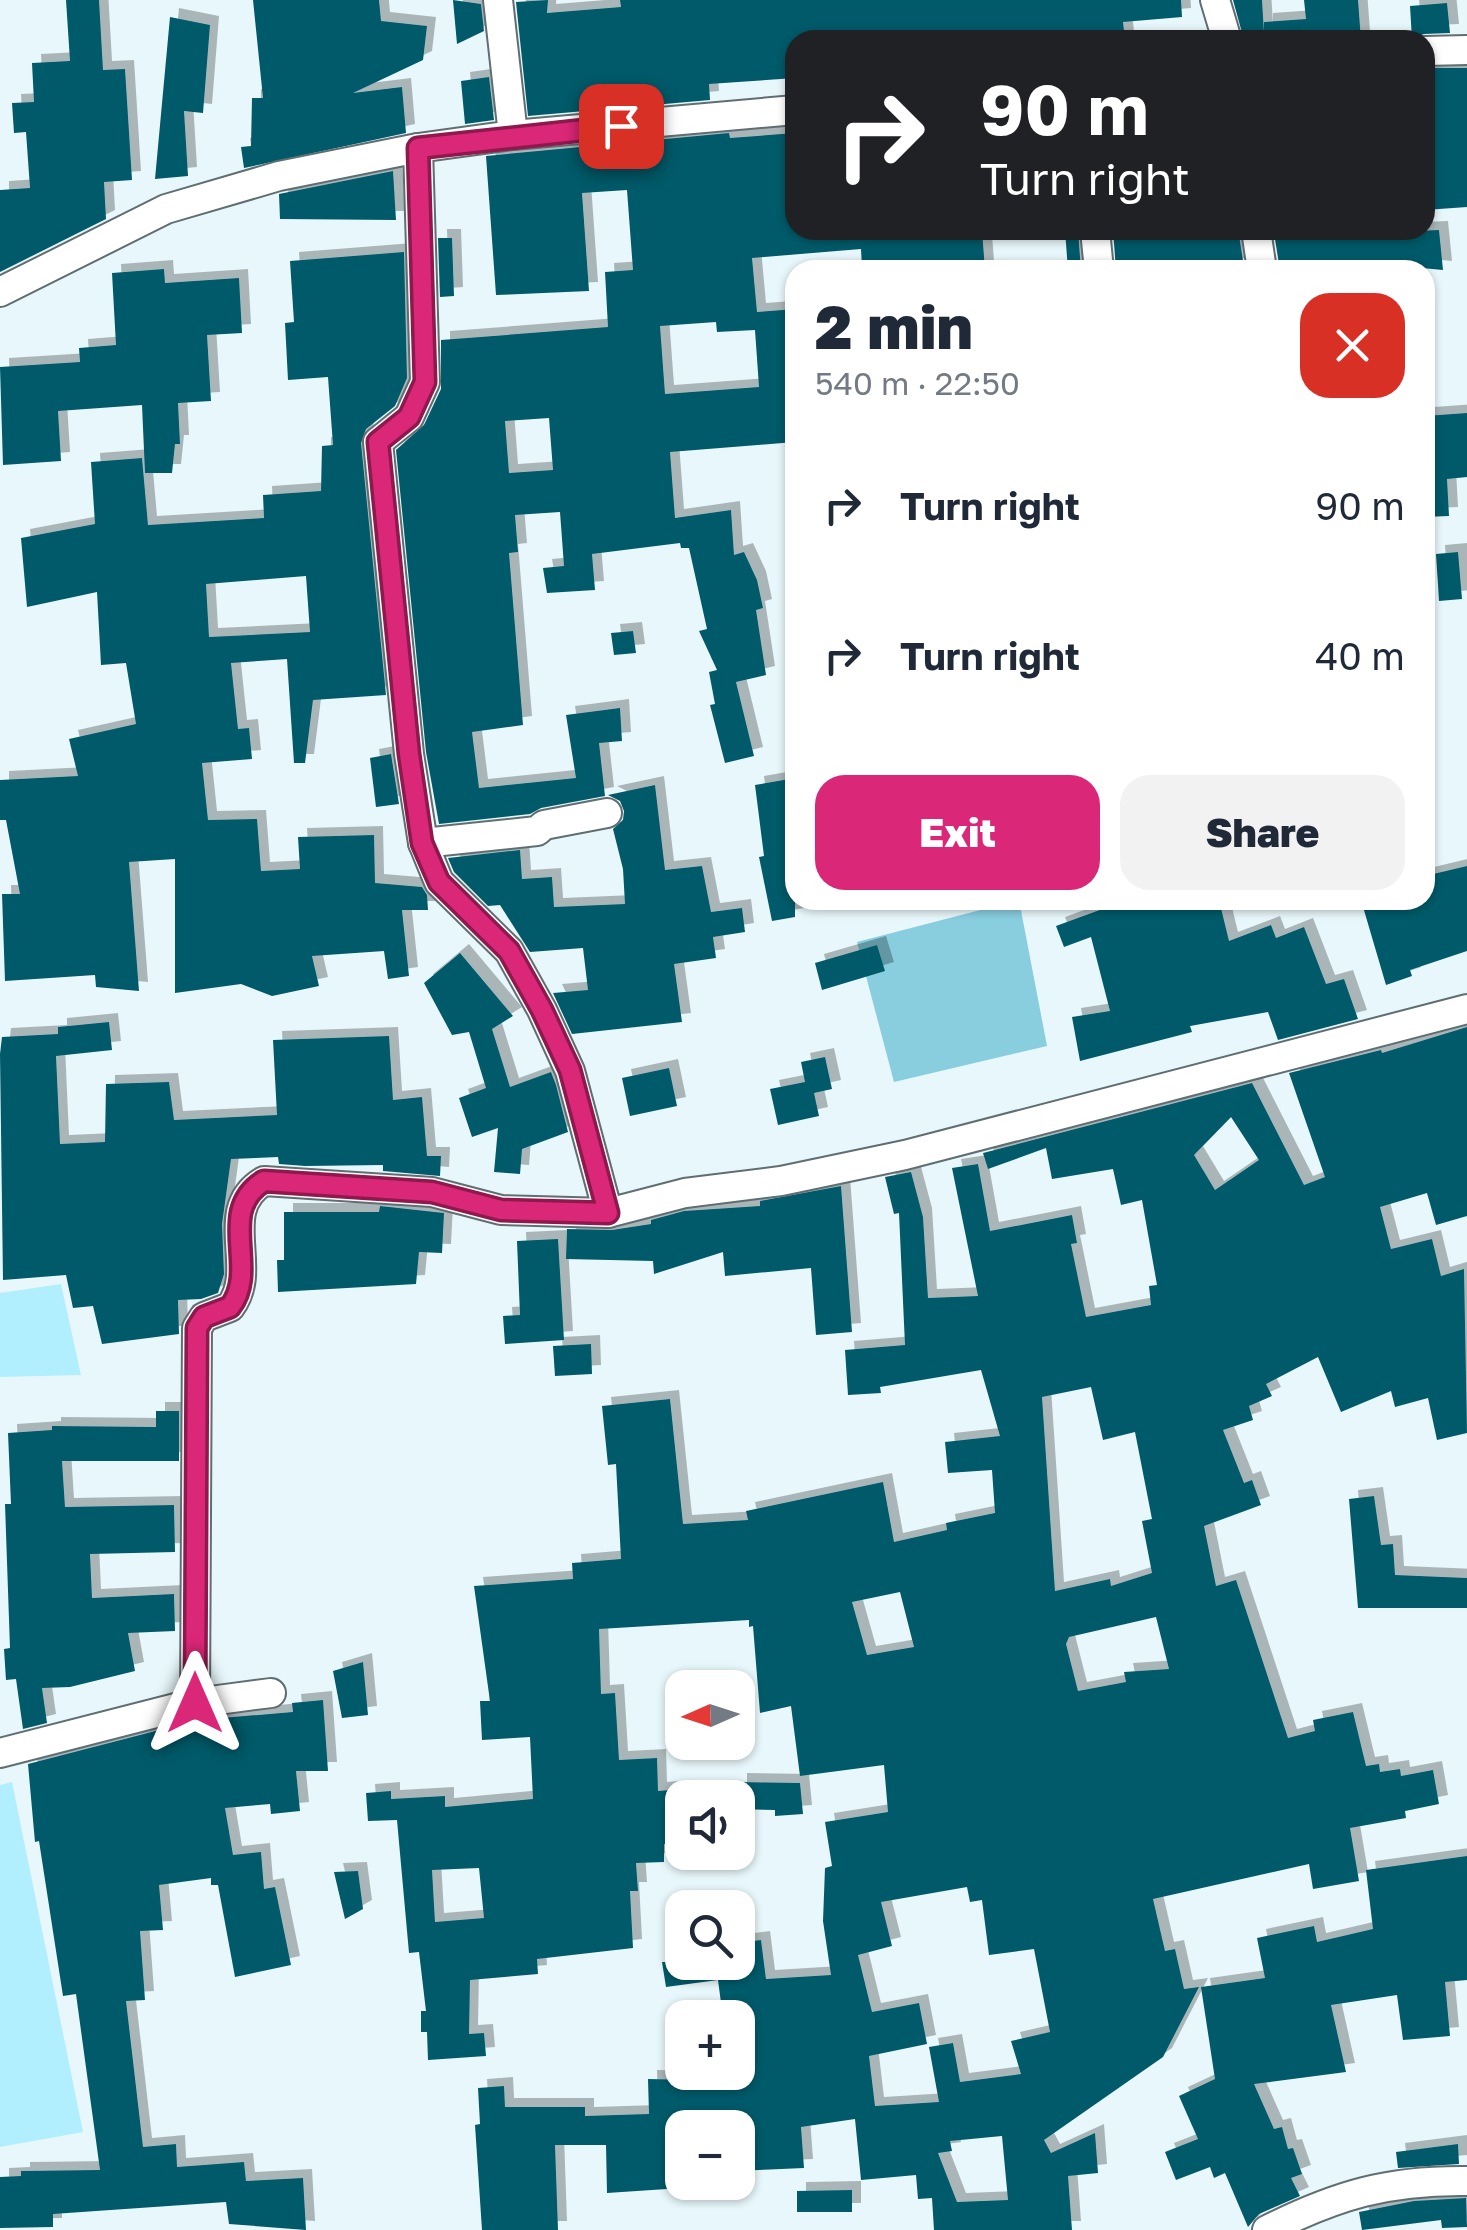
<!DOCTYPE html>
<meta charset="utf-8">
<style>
body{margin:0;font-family:"Golos Text",sans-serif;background:#f2f2f3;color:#1f2937;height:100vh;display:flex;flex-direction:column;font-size:38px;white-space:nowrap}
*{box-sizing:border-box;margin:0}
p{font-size:32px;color:#747a83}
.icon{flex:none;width:55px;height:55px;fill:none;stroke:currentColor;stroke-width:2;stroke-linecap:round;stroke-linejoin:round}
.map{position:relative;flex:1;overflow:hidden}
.panel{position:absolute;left:785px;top:260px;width:650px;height:650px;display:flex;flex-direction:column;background:#fff;border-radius:30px;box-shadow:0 2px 8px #0004}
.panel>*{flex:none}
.guide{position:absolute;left:785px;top:30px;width:650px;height:210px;border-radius:30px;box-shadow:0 2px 8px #0004;background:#202124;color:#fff;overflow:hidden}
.needle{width:65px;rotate:267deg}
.fabs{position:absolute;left:665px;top:1670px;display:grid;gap:20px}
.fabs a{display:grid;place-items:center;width:90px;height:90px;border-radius:20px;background:#fff;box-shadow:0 2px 8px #0004;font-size:50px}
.pin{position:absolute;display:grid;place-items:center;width:85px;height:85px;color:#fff;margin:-42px;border-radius:20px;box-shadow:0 5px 15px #0006}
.me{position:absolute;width:110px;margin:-55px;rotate:0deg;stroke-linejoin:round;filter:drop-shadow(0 0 8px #0008)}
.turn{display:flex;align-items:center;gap:35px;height:210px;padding:0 30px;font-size:45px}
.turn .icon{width:130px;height:130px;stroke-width:2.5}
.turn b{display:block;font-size:70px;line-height:85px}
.round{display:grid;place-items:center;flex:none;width:105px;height:105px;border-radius:30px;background:#f2f2f3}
.overview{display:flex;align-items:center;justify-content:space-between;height:170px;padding:0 30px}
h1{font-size:60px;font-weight:800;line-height:75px}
.action{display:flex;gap:20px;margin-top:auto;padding:20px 30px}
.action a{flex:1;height:115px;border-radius:30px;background:#db2777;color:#fff;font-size:40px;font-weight:800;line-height:115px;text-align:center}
.action a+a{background:#f2f2f3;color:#1f2937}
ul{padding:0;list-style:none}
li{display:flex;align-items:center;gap:30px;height:150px;padding:0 30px}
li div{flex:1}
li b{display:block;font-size:38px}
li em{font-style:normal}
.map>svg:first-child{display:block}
</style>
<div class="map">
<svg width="1467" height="2230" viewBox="0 0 1467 2230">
<defs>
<filter id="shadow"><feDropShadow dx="9" dy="-9" stdDeviation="0" flood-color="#0004"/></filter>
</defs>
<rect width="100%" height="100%" fill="#e8f7fb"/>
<g fill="#b1efff">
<polygon points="61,1284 81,1375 0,1377 0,1293"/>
<polygon points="12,1782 83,2132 0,2147 0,1785"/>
</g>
<polygon fill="#88cedf" points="1019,900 1047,1046 894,1082 857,942"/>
<g fill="#065a69" fill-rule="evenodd" filter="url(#shadow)">
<polygon points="66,0 99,0 103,70 125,69 132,180 104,182 106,219 0,272 0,190 30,188 26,132 14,133 12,103 34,102 32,63 70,61"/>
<polygon points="253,0 379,0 381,21 427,26 423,60 353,93 402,87 406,133 244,168 241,147 251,146 252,98 263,98"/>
<polygon points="453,0 481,4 484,31 457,44"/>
<polygon points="548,0 547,13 621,7 620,0 1181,0 1182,17 1123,22 1125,40 1031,40 1031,30 953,36 953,40 795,40 795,78 709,84 710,100 528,116 516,2"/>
<polygon points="1233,0 1262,0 1264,33 1264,22 1306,19 1304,0 1358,0 1361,40 1244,40"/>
<polygon points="1447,3 1450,33 1424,34 1412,39 1410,6"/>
<polygon points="170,17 210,25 203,113 184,111 188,176 155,179"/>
<polygon points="1425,68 1467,68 1467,207 1425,210"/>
<polygon points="489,77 494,120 465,124 461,81"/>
<path d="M729 133 730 138 795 133V230H918L919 234 982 230 985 270H921V264L862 268 861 249 752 258 757 312 795 309V442L670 452 675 518 731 510 734 555 744 552 757 580 763 608 756 610 766 675 736 682 754 756 725 763 710 705 715 704 709 672 717 670 699 631 707 629 689 548H681L680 543 592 554 595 590 547 593 543 568 564 566 560 512 515 515 518 552 509 553 523 725 472 732 479 788 576 778 566 715 620 708 622 741 599 743 605 796 541 808 530 814 439 824 426 752 396 450 424 425 441 389V340L608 327 605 272 633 270 627 190 582 193 589 291 496 295 486 156ZM716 322 717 332 755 330 759 387 665 394 660 326ZM549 418 553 470 509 473 505 421Z"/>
<polygon points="393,171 396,220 280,219 279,194"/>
<polygon points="1065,230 1078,230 1081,270 1068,270"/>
<polygon points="1113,230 1207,230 1207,237 1239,235 1244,267 1116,270"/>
<polygon points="1317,230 1317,235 1439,230 1443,270 1390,265 1340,269 1339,260 1279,264 1274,233"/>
<polygon points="438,238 452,238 454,296 440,297"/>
<path d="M404 252 407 378 395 406 366 429 361 443 386 695 313 700 305 763H294L287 659 231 663 238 729 249 728 252 759 202 763 208 820 257 819 261 871 300 869 298 837 374 835 375 883 422 887 427 895 428 910H402L409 976 388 979 384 951 312 956 319 986 272 996 241 984 175 993V859L129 862 139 991 96 987 95 975 5 981 2 894H20L6 820H0V780L78 776 69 739 136 724 126 663 101 665 97 592 27 607 21 538 95 524 91 462 142 458 148 525 264 518 263 495 321 491 322 446 333 445 328 377 288 380 285 323 294 322 290 261ZM306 576 310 632 209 637 206 584Z"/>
<polygon points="164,269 165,283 239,278 242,333 207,335 211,401 178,403 180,444 175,444 172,473 145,473 142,405 58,411 61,461 3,465 0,367 80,362 79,348 116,345 112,273"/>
<polygon points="1467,413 1467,477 1447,479 1449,516 1425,517 1425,416"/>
<polygon points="1458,552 1462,599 1439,601 1436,554"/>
<polygon points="633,631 636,653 614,655 611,633"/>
<polygon points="391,754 399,804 376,807 370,758"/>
<polygon points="795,778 795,800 786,801 795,851 795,917 772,921 759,857 764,856 755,785"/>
<polygon points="655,785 665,870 702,866 711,912 742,908 745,932 713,937 716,958 674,964 682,1022 572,1034 553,993 588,990 583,948 530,952 500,905 488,906 454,872 448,858 520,850 522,879 552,877 554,907 625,904 623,869 613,829 623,820 624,811 620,801 608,795"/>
<polygon points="1467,866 1467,951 1410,970 1412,976 1386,985 1361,900 1425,900 1425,876"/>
<polygon points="1127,900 1219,900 1229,941 1271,925 1276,938 1304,927 1326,984 1344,979 1358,1019 1278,1040 1268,1012 1190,1026 1192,1032 1080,1061 1072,1017 1110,1011 1091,937 1064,947 1056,926"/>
<polygon points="877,945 885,971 822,990 815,963"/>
<polygon points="460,953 513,1016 492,1029 510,1087 551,1072 556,1085 568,1132 522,1149 520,1174 494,1172 498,1128 472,1137 459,1098 486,1088 469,1032 452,1035 424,983"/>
<polygon points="109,1022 112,1050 56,1056 60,1144 105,1142 106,1084 169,1082 174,1120 277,1115 273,1040 389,1036 393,1100 422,1097 427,1156 441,1156 440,1176 383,1171 383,1165 305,1166 279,1164 278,1157 231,1159 222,1224 224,1274 218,1293 201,1299 178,1300 179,1334 102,1344 93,1306 73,1308 66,1275 3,1280 0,1054 2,1037 58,1034 58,1027"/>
<path d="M1467 1027V1216L1436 1225 1427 1193 1380 1207 1391 1249 1432 1239 1441 1276 1464 1269 1467 1433 1437 1440 1428 1398 1395 1407 1391 1391 1341 1412 1318 1357 1266 1384 1272 1396 1249 1406 1253 1420 1223 1430 1244 1483 1252 1480 1261 1505 1204 1526 1216 1586 1236 1580 1288 1738 1315 1731 1313 1720 1353 1712 1366 1766 1379 1764 1380 1772 1400 1769 1401 1776 1433 1770 1439 1804 1405 1811 1406 1818 1350 1828 1359 1881 1313 1889 1309 1864 1153 1899 1165 1951 1175 1949 1184 1989 1199 1987 1163 2057 1044 2140 1051 2153 1095 2133 1098 2173 1068 2176 1072 2230H934L932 2198 918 2199 916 2175 861 2180 855 2119 801 2127 804 2168 738 2171V2124H682V2188L607 2193 606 2145H555L558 2230H482L475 2125 480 2124 478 2088 504 2086 505 2107H585V2116L649 2114 648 2079 738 2081V2018H723L718 1980 666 1987 662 1962H738V1943L761 1940 766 1979 831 1975 823 1921 825 1868 832 1866 825 1822 888 1812 884 1765 800 1776 791 1706 760 1713 753 1626 749 1627V1620L599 1629 601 1694 615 1693 619 1760 657 1758 658 1791 682 1789V1843L664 1844V1862L636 1863 638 1891H630L633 1948 537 1959 538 1974 470 1980 469 2034 484 2033 486 2056 428 2060 427 2032H421V2011H426L419 1952 409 1953 397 1820 368 1821 366 1793 391 1791V1799L445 1796V1807L533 1799 530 1737 482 1740 480 1701H490L474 1586 573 1579 572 1563 621 1559 616 1464 608 1465 602 1406 670 1399 683 1524 748 1520 746 1511 883 1482 894 1542 947 1530 946 1523 995 1513 992 1470 948 1473 945 1442 1000 1436 981 1370 880 1387 881 1393 848 1395 845 1350 905 1345 899 1213 894 1214 885 1177 911 1172 923 1217 928 1298 978 1296 952 1168 978 1164 990 1231 1072 1215 1077 1243 1071 1244 1086 1317 1151 1305 1149 1286 1157 1285 1142 1200 1121 1205 1113 1169 1052 1179 1046 1148 988 1169 983 1153 1252 1083 1304 1185 1325 1177 1289 1073 1381 1050 1382 1053ZM1231 1117 1259 1160 1215 1190 1194 1155ZM1091 1387 1103 1440 1135 1432 1152 1519 1142 1521 1152 1573 1111 1586 1110 1579 1055 1591 1042 1397ZM900 1592 914 1647 867 1655 852 1602ZM1156 1617 1169 1669 1124 1672 1126 1682 1078 1691 1066 1644 1069 1637ZM479 1868 484 1918 435 1922 432 1870ZM967 1887 970 1902 982 1900 989 1955 1034 1949 1050 2032 1011 2041 1021 2074 960 2082 953 2043 929 2047 939 2102 875 2106 869 2056 927 2044 919 2003 872 2012 858 1955 892 1946 881 1902ZM1002 2136 1008 2200 957 2202 938 2153 952 2151 950 2141Z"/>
<polygon points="825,1057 832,1089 814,1093 819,1116 778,1125 770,1089 805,1082 801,1062"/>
<polygon points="669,1068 677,1106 630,1116 622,1078"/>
<polygon points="841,1186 852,1332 816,1335 811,1268 725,1276 723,1252 654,1274 653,1261 566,1259 567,1229 612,1230 651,1224 651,1220 684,1211 760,1206 760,1201"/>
<polygon points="380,1206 444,1213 442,1253 419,1252 416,1284 278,1292 277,1260 284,1260 284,1212 379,1212"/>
<polygon points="558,1239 564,1340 505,1344 503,1316 520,1315 517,1241"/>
<polygon points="591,1344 592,1374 555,1376 553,1346"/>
<polygon points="156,1411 179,1411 179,1461 62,1461 65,1507 174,1505 175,1552 90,1554 92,1598 174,1594 175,1631 128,1633 135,1671 70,1687 42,1688 47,1723 23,1729 16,1679 6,1680 4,1649 10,1648 5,1504 11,1504 8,1433 52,1430 52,1426 156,1427"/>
<polygon points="1374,1496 1381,1545 1393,1544 1395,1575 1467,1578 1467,1608 1358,1608 1349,1499"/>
<polygon points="363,1662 368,1715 342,1718 333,1671"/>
<polygon points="323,1700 328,1771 296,1771 300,1811 271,1814 270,1804 225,1808 233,1855 261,1852 264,1889 275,1887 291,1965 235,1977 218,1885 211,1885 211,1878 159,1885 163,1930 140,1931 145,2000 126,2001 143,2147 176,2144 177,2167 244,2162 246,2181 303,2178 306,2230 229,2224 226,2202 53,2214 53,2227 0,2228 0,2177 21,2176 21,2171 100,2170 76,1994 63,1996 39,1841 35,1842 28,1764 198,1720 293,1712 292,1703"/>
<polygon points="738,1782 800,1783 803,1814 775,1816 775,1810 738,1809"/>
<polygon points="1467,1856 1467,1980 1445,1982 1450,2036 1403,2040 1397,1995 1331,2005 1346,2072 1254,2084 1274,2129 1282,2127 1288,2149 1293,2148 1302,2174 1291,2178 1300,2196 1259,2214 1248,2227 1225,2173 1214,2178 1210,2167 1176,2180 1165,2152 1198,2139 1179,2096 1215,2079 1201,1987 1265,1978 1257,1938 1314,1926 1317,1942 1373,1929 1366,1870"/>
<polygon points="358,1871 363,1909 345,1919 334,1872"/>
<polygon points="1458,2144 1459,2164 1398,2168 1396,2152"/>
<polygon points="852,2190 852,2212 797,2212 797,2191"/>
<polygon points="1466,2198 1467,2227 1442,2228 1441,2220 1362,2230 1359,2212 1414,2201"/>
</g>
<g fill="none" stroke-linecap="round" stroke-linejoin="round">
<g stroke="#606e71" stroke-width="32">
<g id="street">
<polyline points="1215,0 1227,40"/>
<polyline points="1425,51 1467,50"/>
<polyline points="513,135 795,110"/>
<polyline points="418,148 513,135 498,0"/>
<polyline points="1095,230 1099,270"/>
<polyline points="1256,230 1262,270"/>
<polyline points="0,292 166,209 279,176 418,148 425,382 409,417 378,442 409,754 423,843 439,882 509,951 542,1010 570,1071 608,1213 685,1193 781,1181 905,1155 1467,1009"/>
<polyline points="423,843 537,831 544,825 607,813"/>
<path d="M195 1703 197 1328 204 1317 230 1307C260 1269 215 1210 264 1181L432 1192 501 1210 608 1213"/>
<polyline points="0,1753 195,1703 271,1693"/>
<path d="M1267 2230C1337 2195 1388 2180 1467 2181"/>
</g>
</g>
<use href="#street" stroke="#fff" stroke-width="28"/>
</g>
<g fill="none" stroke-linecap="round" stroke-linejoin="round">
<g stroke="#8e194d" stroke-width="25">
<path id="route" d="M195 1703 197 1328 204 1317 230 1307C260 1269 215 1211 264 1181L432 1192 501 1210 608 1213 570 1070 542 1010 509 951 439 882 422 843 409 754 378 442 409 417 425 382 418 148 621 126"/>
</g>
<use href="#route" stroke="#db2777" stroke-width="18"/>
</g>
</svg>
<div class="fabs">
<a><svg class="needle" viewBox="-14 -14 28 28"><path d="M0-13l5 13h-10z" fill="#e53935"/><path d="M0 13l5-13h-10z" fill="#747a83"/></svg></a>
<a><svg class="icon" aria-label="sound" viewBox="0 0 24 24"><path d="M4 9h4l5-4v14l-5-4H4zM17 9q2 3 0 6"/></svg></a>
<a><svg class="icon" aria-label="search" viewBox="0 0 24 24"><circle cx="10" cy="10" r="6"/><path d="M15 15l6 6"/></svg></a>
<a>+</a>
<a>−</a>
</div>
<div class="pin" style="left:621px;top:126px;background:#d93025"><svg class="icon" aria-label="arrive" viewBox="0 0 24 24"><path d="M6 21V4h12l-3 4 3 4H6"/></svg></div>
<svg class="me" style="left:195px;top:1703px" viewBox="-20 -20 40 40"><path d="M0-17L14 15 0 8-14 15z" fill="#db2777" stroke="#fff" stroke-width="4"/></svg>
<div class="guide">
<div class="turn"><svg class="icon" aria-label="right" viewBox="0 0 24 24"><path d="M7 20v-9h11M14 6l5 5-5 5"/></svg><div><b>90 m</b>Turn right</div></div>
</div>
<section class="panel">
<div class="overview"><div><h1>2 min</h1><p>540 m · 22:50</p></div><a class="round" style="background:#d93025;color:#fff"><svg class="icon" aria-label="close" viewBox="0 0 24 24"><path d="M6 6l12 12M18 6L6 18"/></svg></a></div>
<ul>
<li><svg class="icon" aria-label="right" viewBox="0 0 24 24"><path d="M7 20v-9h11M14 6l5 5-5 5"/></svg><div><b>Turn right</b></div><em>90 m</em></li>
<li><svg class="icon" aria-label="right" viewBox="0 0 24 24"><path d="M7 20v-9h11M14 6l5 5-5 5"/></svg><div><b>Turn right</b></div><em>40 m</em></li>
</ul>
<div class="action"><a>Exit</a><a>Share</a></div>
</section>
</div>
